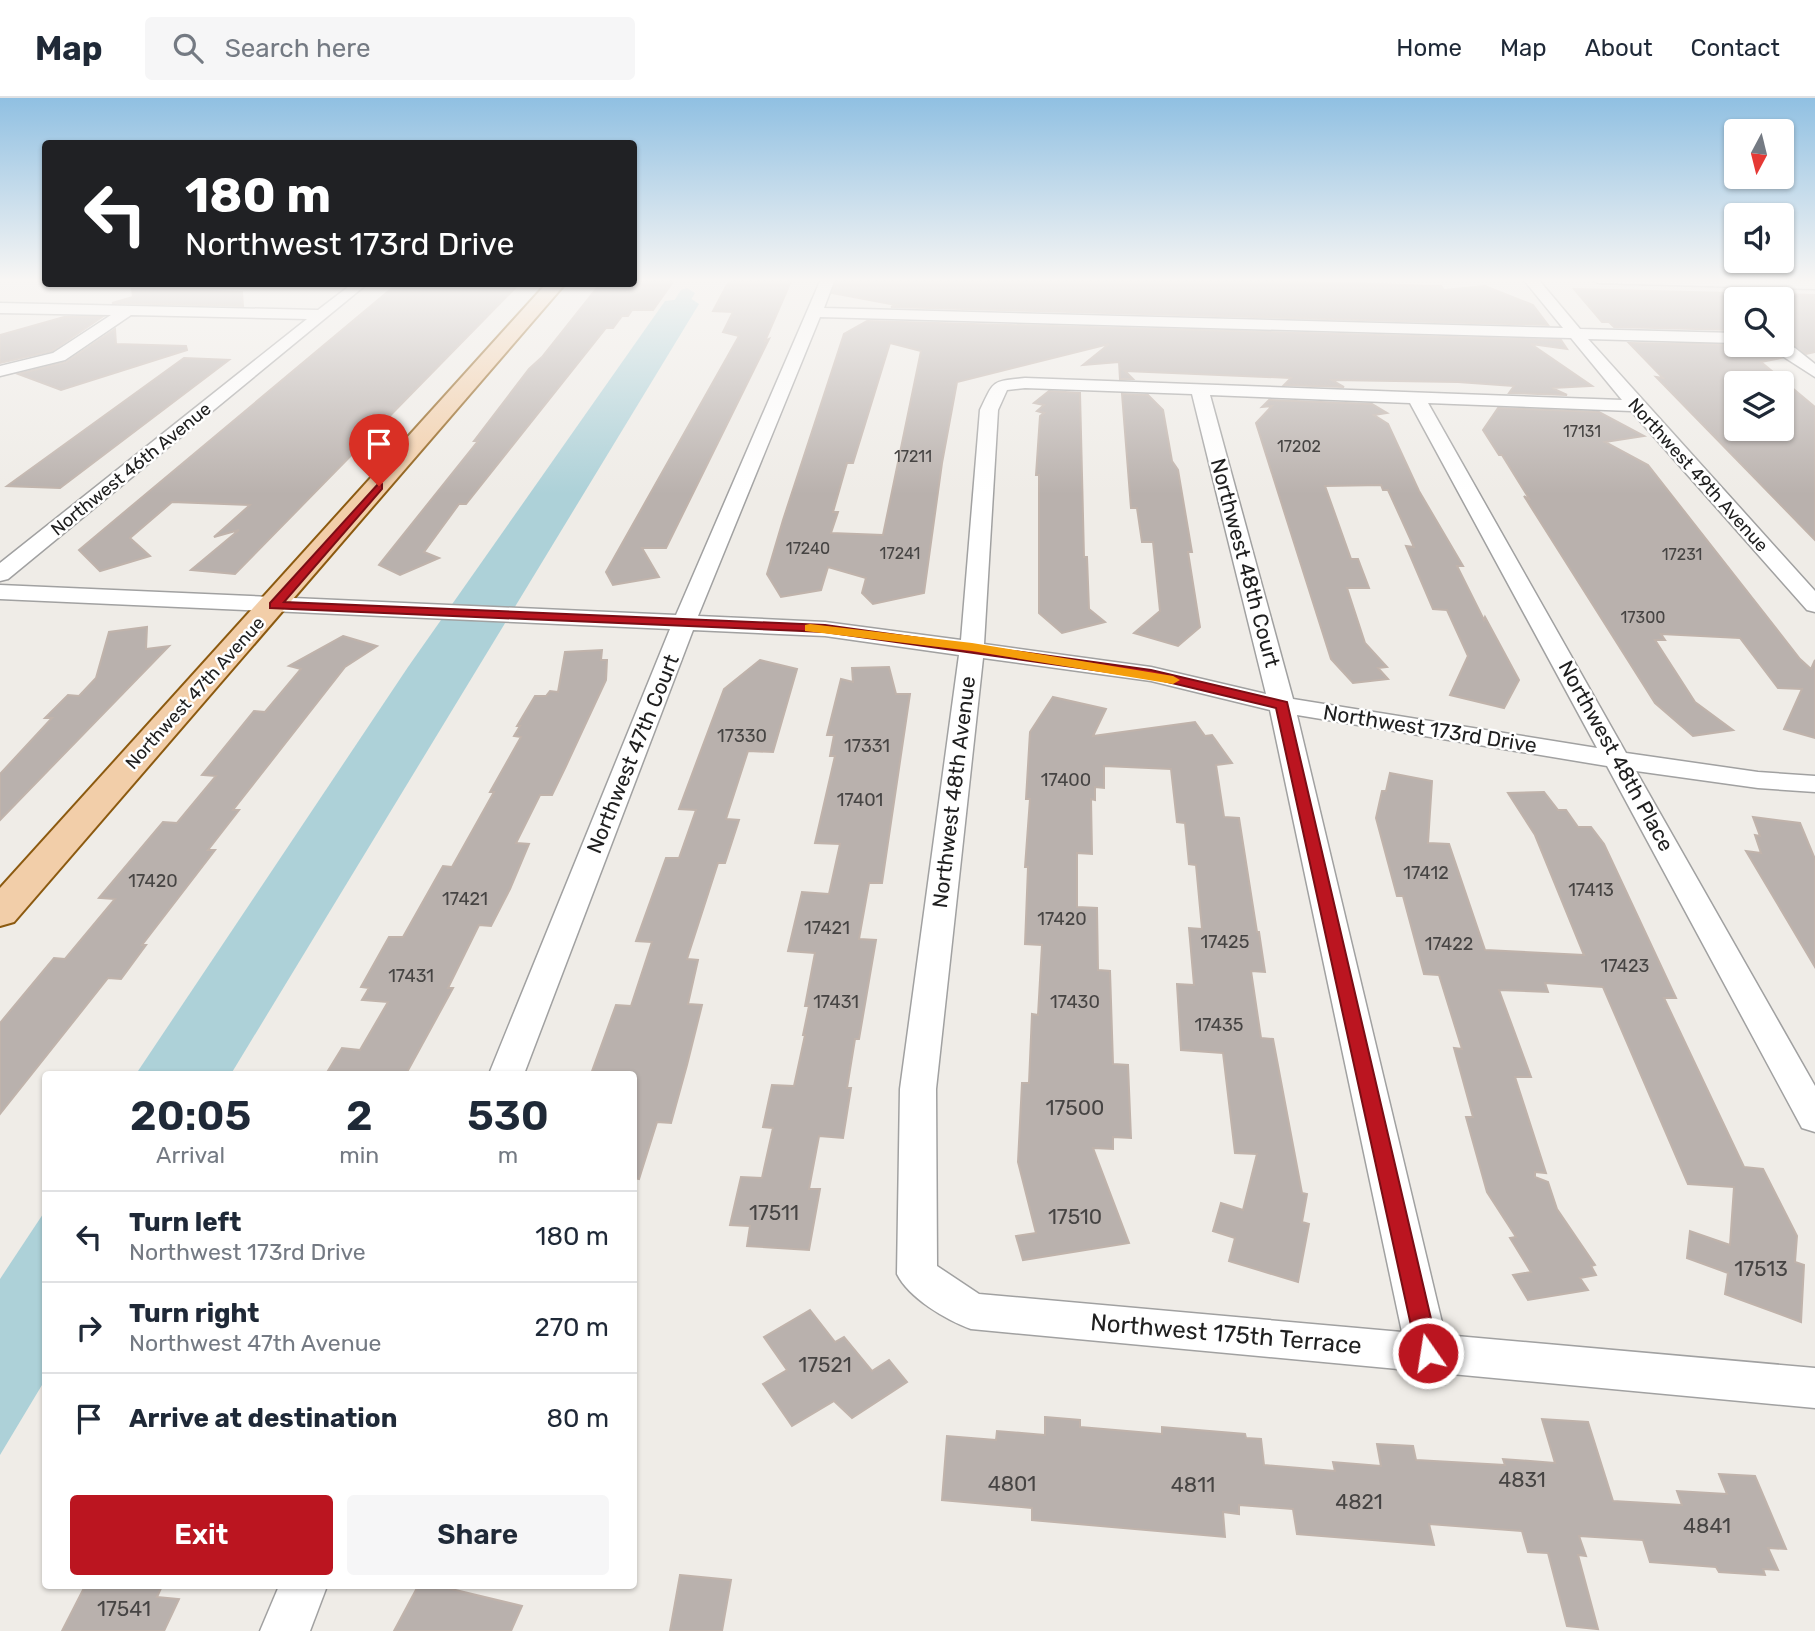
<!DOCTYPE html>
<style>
body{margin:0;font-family:Rubik,sans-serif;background:#f6f6f7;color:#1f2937;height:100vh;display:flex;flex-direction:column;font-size:26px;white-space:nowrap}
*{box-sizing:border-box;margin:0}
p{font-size:23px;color:#747a83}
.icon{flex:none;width:38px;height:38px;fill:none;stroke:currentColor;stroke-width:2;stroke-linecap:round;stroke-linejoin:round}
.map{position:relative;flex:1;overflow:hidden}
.side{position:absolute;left:42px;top:973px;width:595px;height:518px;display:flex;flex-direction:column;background:#fff;border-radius:7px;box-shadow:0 2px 5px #0004}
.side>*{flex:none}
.guide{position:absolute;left:42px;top:42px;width:595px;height:147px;border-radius:7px;box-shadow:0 2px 5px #0004;background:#202124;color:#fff;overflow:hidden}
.needle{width:46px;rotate:187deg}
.controls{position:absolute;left:1724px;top:21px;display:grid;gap:14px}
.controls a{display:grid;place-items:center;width:70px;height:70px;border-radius:7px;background:#fff;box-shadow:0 2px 5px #0004;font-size:35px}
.pin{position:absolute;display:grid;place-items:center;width:60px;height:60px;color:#fff;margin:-72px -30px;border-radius:50% 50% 50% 0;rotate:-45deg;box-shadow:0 0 7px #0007}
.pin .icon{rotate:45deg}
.me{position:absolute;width:77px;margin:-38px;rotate:347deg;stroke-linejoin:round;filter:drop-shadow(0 0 5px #0008)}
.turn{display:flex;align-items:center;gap:24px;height:147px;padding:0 28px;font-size:32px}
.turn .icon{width:91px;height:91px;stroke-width:2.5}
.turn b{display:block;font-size:49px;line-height:60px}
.eta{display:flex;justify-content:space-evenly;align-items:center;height:119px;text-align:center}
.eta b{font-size:42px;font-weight:600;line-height:49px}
.cta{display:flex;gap:14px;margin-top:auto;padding:14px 28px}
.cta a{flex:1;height:80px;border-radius:7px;background:#bb1520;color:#fff;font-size:28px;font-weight:600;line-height:80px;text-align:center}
.cta a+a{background:#f6f6f7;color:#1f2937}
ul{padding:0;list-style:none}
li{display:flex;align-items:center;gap:21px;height:91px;padding:0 28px;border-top:2px solid #e0e1e3}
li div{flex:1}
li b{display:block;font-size:26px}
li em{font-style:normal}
header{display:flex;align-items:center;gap:42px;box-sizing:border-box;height:98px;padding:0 35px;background:#fff;border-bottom:2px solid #e0e1e3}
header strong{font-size:33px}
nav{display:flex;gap:38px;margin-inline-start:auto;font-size:24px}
.search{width:490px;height:63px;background:#f6f6f7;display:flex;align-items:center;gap:18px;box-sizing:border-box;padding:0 24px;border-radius:7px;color:#747a83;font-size:26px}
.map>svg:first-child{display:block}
</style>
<header>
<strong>Map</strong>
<div class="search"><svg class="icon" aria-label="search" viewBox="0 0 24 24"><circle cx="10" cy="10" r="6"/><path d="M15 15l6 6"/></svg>Search here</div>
<nav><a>Home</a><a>Map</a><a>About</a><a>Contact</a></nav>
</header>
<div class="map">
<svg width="1815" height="1533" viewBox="0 0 1815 1533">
<rect width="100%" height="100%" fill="#efece7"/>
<g fill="#add1d8">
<polygon points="690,200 699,206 231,976 136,976 408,569 665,203"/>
<polygon points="45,1113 45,1282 0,1357 0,1181"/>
</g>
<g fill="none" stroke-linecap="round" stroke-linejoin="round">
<polygon fill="#add1d8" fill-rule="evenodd" points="687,190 695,195 669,239 666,243 654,243 651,239 681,192"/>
</g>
<g fill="#b9b1ad" stroke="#c0b3ab" stroke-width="2" fill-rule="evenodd">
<polygon points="634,181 675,181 653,212 632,212 628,218 622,218 613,230 606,230 466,406 459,406 424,454 439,460 400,477 379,467 478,343 474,343 529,271 542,259 600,186 634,186"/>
<polygon points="730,181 792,181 765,243 769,241 666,450 642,450 659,479 613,487 606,474 739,238 723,234 733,214 713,213"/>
<polygon points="837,181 1205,181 1441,188 1444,192 1485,188 1533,207 1548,227 891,209 896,207 832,195"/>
<polygon points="397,186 519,186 235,476 191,472 239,432 214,439 250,407 172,404 130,440 150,458 100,473 79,452"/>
<polygon points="132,191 242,194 243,208 112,205 133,199"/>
<polygon points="1574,191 1815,197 1815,254 1806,256 1782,242 1782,201 1736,201 1736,232 1614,229 1609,224 1602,224"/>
<polygon points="64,219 102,219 52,253 0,265 0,237"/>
<path d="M867 223 1561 242 1567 251 1531 246 1592 288 1552 290 1567 297 1509 295 1514 288 1458 284 1332 282 1344 289 1284 287 1291 280 1125 273 1133 281H1120L1119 264 1083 267 1109 246 957 284 942 365 924 495 873 506 862 495 866 480 828 469 821 492 781 499 767 476 783 422 844 236ZM890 245 921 253 883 437 831 435 838 414H833L847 365H853Z"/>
<polygon points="115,231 116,246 186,248 187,252 61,292 18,276 66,264"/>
<path d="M1629 245 1763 247 1781 260 1761 264 1815 309V442L1656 279 1663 280ZM1736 285H1782V331H1736Z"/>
<polygon points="184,260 229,262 60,390 7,388"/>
<polygon points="1049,293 1080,295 1084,459 1087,459 1089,511 1105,524 1062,535 1039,515 1039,377 1036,377 1040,318 1044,315 1037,313 1044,307 1034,305"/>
<polygon points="1122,296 1148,297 1163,312 1172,363 1178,372 1192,454 1188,454 1200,529 1178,548 1134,535 1160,513 1153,444 1142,444 1137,410 1131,410"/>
<polygon points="1269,302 1372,306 1387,315 1374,317 1388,326 1419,393 1463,468 1457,468 1484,522 1485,519 1519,582 1504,610 1450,597 1468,558 1447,512 1433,511 1406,448 1414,449 1388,392 1383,392 1381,387 1325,388 1351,461 1358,461 1369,490 1347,490 1365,545 1387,569 1378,570 1388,581 1353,585 1331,561 1256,325 1272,308 1262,309"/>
<polygon points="1498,310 1599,314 1644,338 1605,344 1648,367 1800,561 1811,571 1815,562 1815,640 1784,631 1802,591 1778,590 1740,540 1661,536 1665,542 1655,542 1695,604 1733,632 1693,638 1655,605 1524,398 1530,402 1502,357 1499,357 1483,332"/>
<polygon points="147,529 146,551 169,548 0,722 0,676 52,620 45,620 68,597 79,598 96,580 109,534"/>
<polygon points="343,538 377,548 345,569 233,712 239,712 208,752 215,752 142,847 146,847 121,881 108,880 0,1016 0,925 54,860 65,861 115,801 99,800 163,724 177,725 216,678 202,677 254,613 265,614 301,571 289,568"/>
<polygon points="602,552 601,562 607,562 606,582 566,668 552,697 540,697 516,745 529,746 510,791 491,828 479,827 448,890 453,890 406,976 326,976 342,950 360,952 388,904 362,902 369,890 361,889 389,839 403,839 443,768 452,769 494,694 490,694 521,639 514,638 520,628 517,628 535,598 546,598 550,593 558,594 565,554"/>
<polygon points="760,562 797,571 773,654 748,653 726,721 739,722 725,765 718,765 687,861 698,862 688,906 702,907 687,967 671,1025 657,1024 639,1081 634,1080 634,976 591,976 616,907 631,908 652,844 636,843 666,760 679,760 696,712 679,711 724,591"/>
<polygon points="889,569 896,596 910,596 882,785 869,785 859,841 876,842 859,941 855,941 847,990 851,990 843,1040 819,1038 809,1091 820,1091 809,1152 747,1148 750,1128 730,1127 741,1079 762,1080 773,1030 763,1029 772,987 794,988 805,937 803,937 809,908 805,908 815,855 788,853 802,794 829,796 840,746 815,745 835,658 830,658 834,637 827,637 841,581 853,584 852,570"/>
<polygon points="1053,599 1106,611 1093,638 1195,624 1205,638 1212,637 1232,665 1216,667 1224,719 1239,720 1257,834 1259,834 1265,874 1251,873 1261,940 1273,941 1302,1095 1307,1096 1302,1124 1309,1126 1298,1184 1229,1163 1235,1140 1213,1133 1221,1105 1243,1112 1257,1056 1235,1055 1223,955 1181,952 1177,886 1194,887 1189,830 1202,831 1196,767 1189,766 1185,725 1177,724 1171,671 1104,668 1104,690 1095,689 1095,702 1091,701 1092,756 1077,755 1077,809 1097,810 1098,872 1110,873 1113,966 1128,967 1131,1040 1113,1039 1113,1051 1093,1050 1129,1145 1023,1162 1016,1138 1036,1135 1018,1064 1022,985 1029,985 1032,916 1038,917 1042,847 1025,846 1028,769 1025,769 1030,701 1026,701 1030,634"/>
<polygon points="1390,675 1432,683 1428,745 1449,746 1485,852 1584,857 1535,737 1508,695 1544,694 1558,712 1566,712 1578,729 1591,729 1604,746 1676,900 1664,900 1744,1069 1763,1071 1797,1138 1795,1164 1804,1167 1801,1224 1725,1196 1728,1175 1687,1160 1690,1133 1730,1147 1734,1089 1688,1086 1603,889 1545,885 1548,894 1499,892 1531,979 1515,979 1546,1075 1535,1074 1535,1079 1548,1084 1557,1111 1595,1167 1591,1168 1596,1177 1580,1180 1588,1192 1528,1202 1513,1177 1531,1174 1510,1140 1516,1139 1487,1094 1466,1019 1473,1019 1454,950 1462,951 1439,877 1424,876 1403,798 1397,798 1376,720 1382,693 1386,693"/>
<polygon points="1753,719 1800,725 1815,761 1815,869 1746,753 1761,755 1755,737 1760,738"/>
<polygon points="810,1212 835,1244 844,1239 872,1273 889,1262 907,1284 852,1320 834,1303 792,1328 763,1286 787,1272 764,1239"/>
<polygon points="1045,1319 1080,1322 1080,1329 1162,1336 1162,1329 1245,1336 1246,1340 1261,1341 1264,1367 1335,1373 1333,1364 1381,1368 1377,1346 1413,1348 1416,1362 1505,1367 1503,1361 1555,1365 1542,1321 1588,1324 1613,1403 1682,1407 1677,1393 1727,1396 1719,1376 1755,1378 1786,1451 1768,1450 1778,1472 1763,1471 1765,1477 1719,1474 1716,1469 1650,1464 1643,1442 1579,1438 1586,1458 1578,1457 1598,1531 1567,1528 1548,1455 1528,1454 1522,1433 1429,1426 1434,1447 1297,1436 1293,1411 1239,1407 1239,1416 1223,1414 1225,1439 1032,1422 1032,1410 942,1402 947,1338 996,1342 997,1333 1045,1337"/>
<polygon points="680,1477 731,1482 722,1533 670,1533"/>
<polygon points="85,1488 162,1488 157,1499 179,1501 164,1533 62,1533"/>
<polygon points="418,1488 439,1488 522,1508 511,1533 394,1533"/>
</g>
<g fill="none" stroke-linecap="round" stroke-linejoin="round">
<g stroke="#a1a1a1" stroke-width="3">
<g id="minor">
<path d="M821 181H835L824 210 1563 230 1523 181H1538L1580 231 1736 235V245L1588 241 1815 493V514L1807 512 1631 313 1428 305 1626 655 1758 674 1815 678V694L1758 690 1636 673 1815 988V1034L1802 1030 1607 668 1297 617 1445 1237 1815 1270V1310L971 1231C946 1222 909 1200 897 1176L900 991 959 557 825 538 693 532 524 976H489L670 531 0 501V487L676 517ZM820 219 1571 240 1622 302 1025 280C991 284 995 281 980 312L961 542 825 524 698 518ZM1025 290 1192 296 1266 596 1151 569 984 546 998 312 1007 292ZM1210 297 1410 305 1597 650 1293 601ZM983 560 1151 583 1270 612 1402 1234 979 1196 937 1168 936 991Z"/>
<polygon points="1591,181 1815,183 1815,191 1598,185"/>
<polygon points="352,186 367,186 8,481 0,483 0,465 307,221 131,217 65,262 0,278 0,268 53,255 111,217 0,215 0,205 318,212"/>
<polygon points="1782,245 1795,250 1815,266 1815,279 1765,247"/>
<polygon points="279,1488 327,1488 310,1533 260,1533"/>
</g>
</g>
<g stroke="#8c5a10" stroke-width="4">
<polygon id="major" points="546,186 565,186 14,824 0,828 0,790"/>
</g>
<use href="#minor" fill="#fff" fill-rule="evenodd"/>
<use href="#major" fill="#f2cea9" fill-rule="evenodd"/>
</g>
<linearGradient id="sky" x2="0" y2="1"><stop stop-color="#90c0e2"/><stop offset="0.46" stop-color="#f8f6f4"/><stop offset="1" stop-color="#f8f6f4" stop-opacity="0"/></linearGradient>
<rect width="1815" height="396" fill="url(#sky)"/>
<polygon fill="#bb1520" stroke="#7a0e15" stroke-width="2" points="379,385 382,386 382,391 284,504 825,527 1151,572 1287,604 1439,1255 1436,1262 1428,1265 1420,1262 1417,1255 1276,610 1151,580 825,534 270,510 270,505"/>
<polygon fill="#f59e0b" points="810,526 972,545 1173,578 1180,582 1173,586 972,553 805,533 805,527"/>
<g text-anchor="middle" stroke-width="5" stroke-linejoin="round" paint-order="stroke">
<g font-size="16" fill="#464443">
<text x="1582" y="339">17131</text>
<text x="1299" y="354">17202</text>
<text x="913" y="364">17211</text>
<text x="808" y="456">17240</text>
<text x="900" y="461">17241</text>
<text x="1682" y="462">17231</text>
<text x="1643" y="525">17300</text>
</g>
<g font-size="18" fill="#202020" stroke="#fff">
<text transform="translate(131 371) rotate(-39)" y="6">Northwest 46th Avenue</text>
<text transform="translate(1698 377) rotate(48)" y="6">Northwest 49th Avenue</text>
<text transform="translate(195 595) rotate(-48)" y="6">Northwest 47th Avenue</text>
</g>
<g font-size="18" fill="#464443">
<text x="742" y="644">17330</text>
<text x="867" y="654">17331</text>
<text x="1066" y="688">17400</text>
<text x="860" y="708">17401</text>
<text x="1426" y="781">17412</text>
<text x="153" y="789">17420</text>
<text x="1591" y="798">17413</text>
<text x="465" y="807">17421</text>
<text x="1062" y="827">17420</text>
<text x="827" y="836">17421</text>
<text x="1225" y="850">17425</text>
<text x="1449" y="852">17422</text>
<text x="1625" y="874">17423</text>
<text x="411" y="884">17431</text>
<text x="836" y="910">17431</text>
<text x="1075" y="910">17430</text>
<text x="1219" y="933">17435</text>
</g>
<g font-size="21" fill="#202020" stroke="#fff">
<text transform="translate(1245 465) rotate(75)" y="7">Northwest 48th Court</text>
<text transform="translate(1430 631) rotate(9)" y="7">Northwest 173rd Drive</text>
<text transform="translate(633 656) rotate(-68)" y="7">Northwest 47th Court</text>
<text transform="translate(1616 658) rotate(61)" y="7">Northwest 48th Place</text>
<text transform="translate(954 694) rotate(-83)" y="7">Northwest 48th Avenue</text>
</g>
<g font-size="21" fill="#464443">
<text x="1075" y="1017">17500</text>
<text x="774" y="1122">17511</text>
<text x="1075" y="1126">17510</text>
<text x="1761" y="1178">17513</text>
<text x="825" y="1274">17521</text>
<text x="1522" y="1389">4831</text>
<text x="1012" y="1393">4801</text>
<text x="1193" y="1394">4811</text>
<text x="1359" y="1411">4821</text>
<text x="1707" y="1435">4841</text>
<text x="124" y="1518">17541</text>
</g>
<g font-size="24" fill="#202020" stroke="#fff">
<text transform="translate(1226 1236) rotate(5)" y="8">Northwest 175th Terrace</text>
</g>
</g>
</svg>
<div class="controls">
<a><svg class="needle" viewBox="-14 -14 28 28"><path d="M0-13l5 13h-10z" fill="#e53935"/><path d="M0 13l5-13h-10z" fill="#747a83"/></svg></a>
<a><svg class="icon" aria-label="sound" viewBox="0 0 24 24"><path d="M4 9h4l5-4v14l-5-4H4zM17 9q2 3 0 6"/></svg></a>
<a><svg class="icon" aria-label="search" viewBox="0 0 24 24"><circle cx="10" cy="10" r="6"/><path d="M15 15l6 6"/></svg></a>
<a><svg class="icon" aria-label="layers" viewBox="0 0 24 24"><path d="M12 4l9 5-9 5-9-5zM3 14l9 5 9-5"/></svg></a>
</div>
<div class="pin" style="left:379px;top:388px;background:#d93025"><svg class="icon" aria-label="arrive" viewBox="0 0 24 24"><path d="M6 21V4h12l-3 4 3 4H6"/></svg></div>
<svg class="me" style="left:1428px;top:1255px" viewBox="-20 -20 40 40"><circle r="17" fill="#bb1520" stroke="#fff" stroke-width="3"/><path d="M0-11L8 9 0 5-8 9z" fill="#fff"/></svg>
<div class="guide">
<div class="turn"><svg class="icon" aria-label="left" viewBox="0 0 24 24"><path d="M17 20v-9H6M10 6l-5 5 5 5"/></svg><div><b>180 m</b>Northwest 173rd Drive</div></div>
</div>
<section class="side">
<div class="eta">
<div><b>20:05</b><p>Arrival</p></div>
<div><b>2</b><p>min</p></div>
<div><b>530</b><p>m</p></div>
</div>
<ul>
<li><svg class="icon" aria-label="left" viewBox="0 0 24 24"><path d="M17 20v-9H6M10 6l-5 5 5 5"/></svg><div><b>Turn left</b><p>Northwest 173rd Drive</p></div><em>180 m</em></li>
<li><svg class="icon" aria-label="right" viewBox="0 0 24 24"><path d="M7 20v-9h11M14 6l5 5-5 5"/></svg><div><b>Turn right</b><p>Northwest 47th Avenue</p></div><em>270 m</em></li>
<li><svg class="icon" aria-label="arrive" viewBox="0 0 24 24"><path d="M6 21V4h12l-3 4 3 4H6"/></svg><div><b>Arrive at destination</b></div><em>80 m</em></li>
</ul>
<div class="cta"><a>Exit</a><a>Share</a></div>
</section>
</div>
